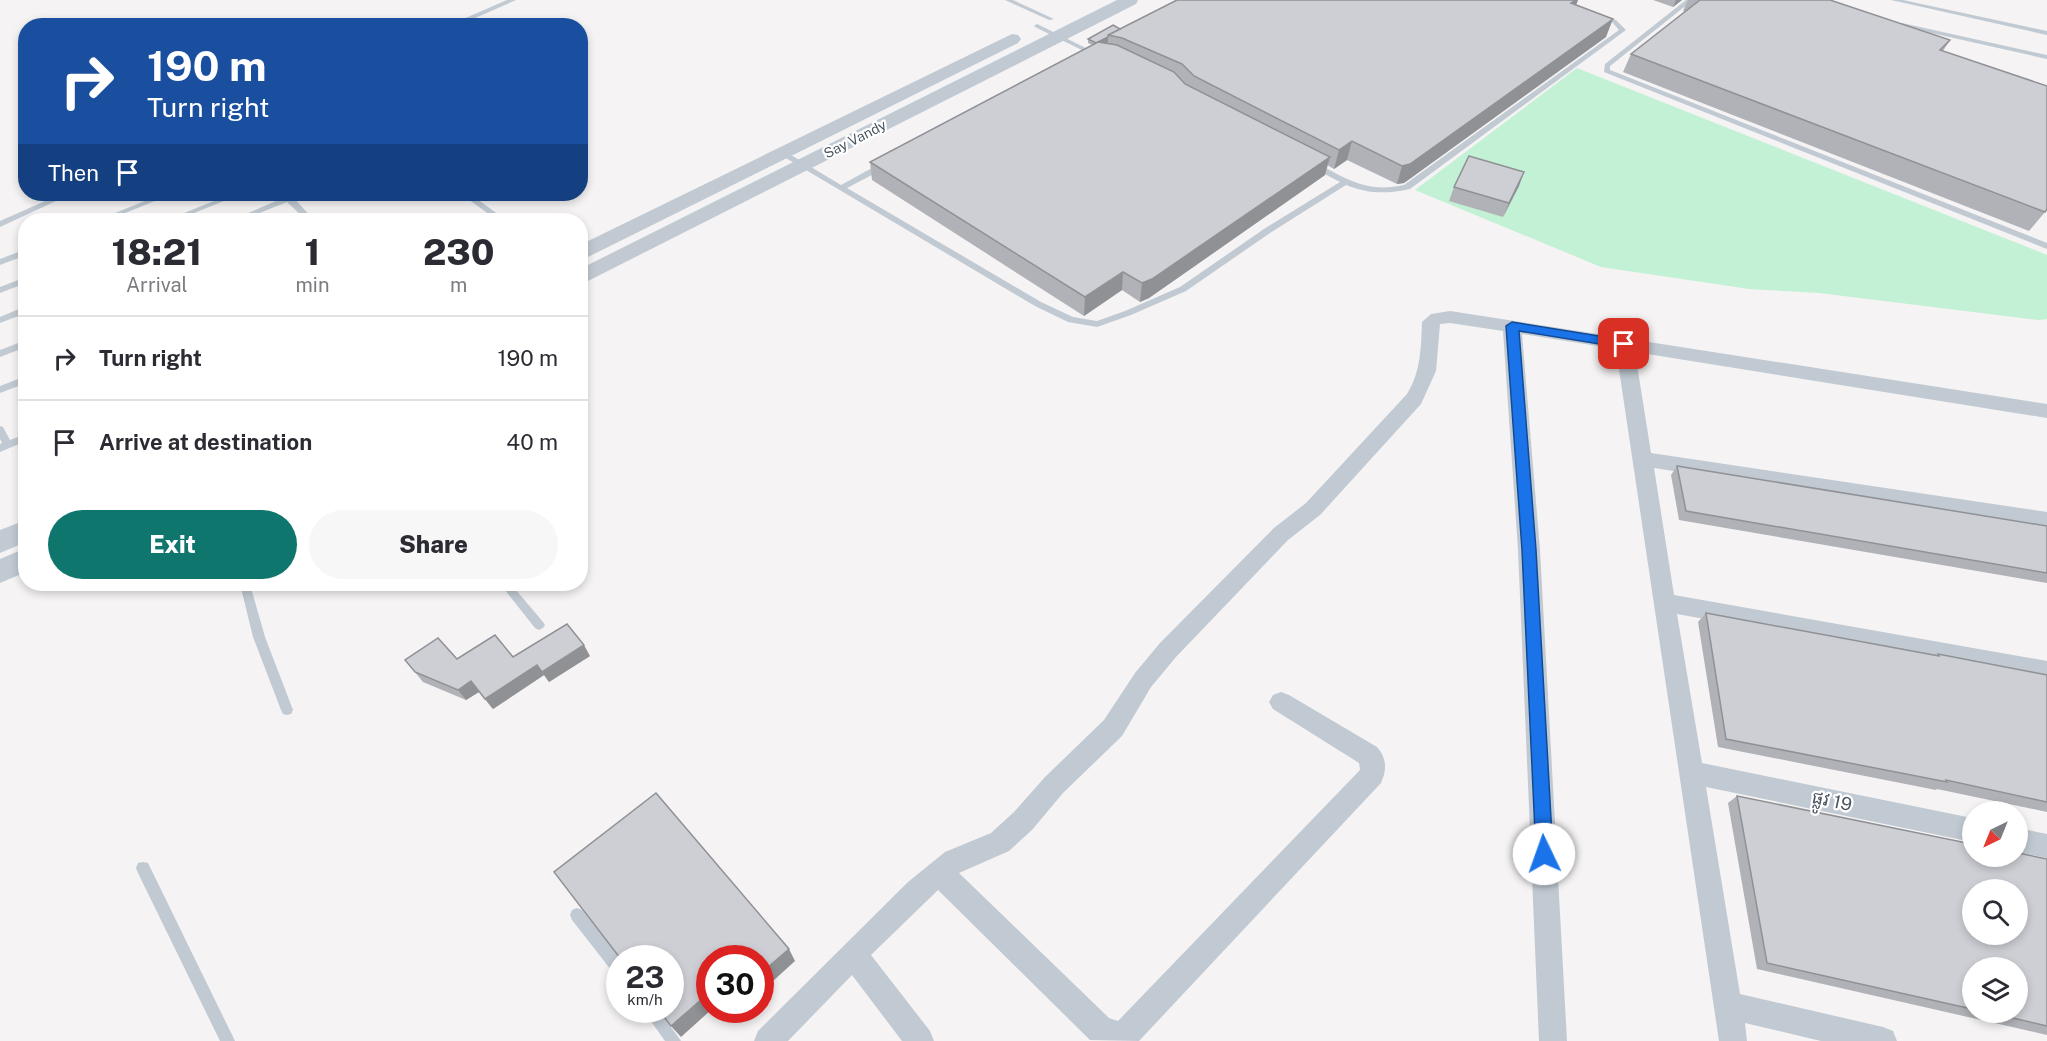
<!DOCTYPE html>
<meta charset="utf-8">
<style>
body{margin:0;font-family:"Public Sans","Noto Sans Khmer",sans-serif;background:#f7f7f7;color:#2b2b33;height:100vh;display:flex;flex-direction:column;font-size:22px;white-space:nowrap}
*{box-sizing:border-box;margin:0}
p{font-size:20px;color:#7c7c81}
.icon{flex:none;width:33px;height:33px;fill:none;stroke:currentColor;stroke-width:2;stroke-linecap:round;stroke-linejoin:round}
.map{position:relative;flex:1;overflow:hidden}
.panel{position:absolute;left:18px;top:213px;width:570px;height:378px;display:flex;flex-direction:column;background:#fff;border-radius:24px;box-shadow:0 3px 9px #0003}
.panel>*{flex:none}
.hud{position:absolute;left:18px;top:18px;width:570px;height:183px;border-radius:24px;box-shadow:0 3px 9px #0003;background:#1a4fa0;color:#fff;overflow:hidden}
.needle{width:39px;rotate:223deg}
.fabs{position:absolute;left:1962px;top:801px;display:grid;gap:12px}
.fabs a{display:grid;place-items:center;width:66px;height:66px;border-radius:50%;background:#fff;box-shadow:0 3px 9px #0003;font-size:30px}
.speed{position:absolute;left:606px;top:945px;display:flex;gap:12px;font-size:30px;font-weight:700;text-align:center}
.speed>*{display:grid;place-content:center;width:78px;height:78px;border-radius:50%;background:#fff;box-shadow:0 3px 9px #0003;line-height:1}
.speed small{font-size:15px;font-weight:400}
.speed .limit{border:9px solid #d22;background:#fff;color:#111}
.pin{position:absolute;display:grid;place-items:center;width:51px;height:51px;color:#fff;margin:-26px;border-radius:12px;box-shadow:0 3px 9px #0006}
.me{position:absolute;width:66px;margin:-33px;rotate:357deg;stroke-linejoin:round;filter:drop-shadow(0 0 4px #0008)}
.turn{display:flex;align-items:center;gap:21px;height:126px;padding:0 30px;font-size:27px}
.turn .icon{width:78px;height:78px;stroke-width:2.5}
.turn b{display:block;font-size:42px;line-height:51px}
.then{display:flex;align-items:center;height:57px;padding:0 30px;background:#0003;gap:12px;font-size:22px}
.eta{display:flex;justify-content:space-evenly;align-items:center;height:102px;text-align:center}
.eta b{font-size:36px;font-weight:800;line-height:42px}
.button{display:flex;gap:12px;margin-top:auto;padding:12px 30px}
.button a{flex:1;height:69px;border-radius:36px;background:#0f766e;color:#fff;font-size:24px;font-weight:800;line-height:69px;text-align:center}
.button a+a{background:#f7f7f7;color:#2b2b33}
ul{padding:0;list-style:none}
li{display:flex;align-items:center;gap:18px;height:84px;padding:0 30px;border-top:2px solid #e1e1e2}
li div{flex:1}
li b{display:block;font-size:22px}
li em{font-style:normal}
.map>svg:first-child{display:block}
</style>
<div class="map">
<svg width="2047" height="1041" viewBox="0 0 2047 1041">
<rect width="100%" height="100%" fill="#f5f3f3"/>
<polygon fill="#c3f1d5" points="1577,68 2047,255 2047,319 2039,320 1819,293 1749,289 1601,267 1415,190"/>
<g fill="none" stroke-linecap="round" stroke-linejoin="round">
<g fill="#c1cad2" fill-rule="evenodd">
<polygon points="507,0 516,0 457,26 447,26"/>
<polygon points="1005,0 1013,0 1054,19 1049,20"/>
<polygon points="1686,0 1693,0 1610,66 1610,70 2047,243 2047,249 1604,72 1605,64"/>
<polygon points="1891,0 1903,0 2047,31 2047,35"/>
<path d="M1597 15 1616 20 1626 30 1410 189C1387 194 1368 194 1346 185L1270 233 1186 291 1131 315 1097 327 1068 322 1035 306 779 154 786 152 841 185 881 163H887V167L847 188 1041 302 1073 317 1097 321 1125 311 1180 287 1264 229 1340 182 1311 167V163H1317C1348 180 1368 193 1404 185L1619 30 1612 22 1597 17Z"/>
<polygon points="1902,23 2047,55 2047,59 1900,26 1899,25"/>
<polygon points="1037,24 1098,54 1099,55 1094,56 1035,27 1034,26"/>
<polygon points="61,194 71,194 0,227 0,221"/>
<polygon points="162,194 172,194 108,220 98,220"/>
<polygon points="231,194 241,194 177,220 167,220"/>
<polygon points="282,194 288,194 292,196 314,220 306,220 287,202 242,220 232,220 283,198 281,195"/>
<polygon points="461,194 470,194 506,220 497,220"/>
<polygon points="26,249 26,255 0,265 0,259"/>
<polygon points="26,277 26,283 0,293 0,287"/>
<polygon points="26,306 26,313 0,323 0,317"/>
<polygon points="26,340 26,347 0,357 0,350"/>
<polygon points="26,376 26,383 0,393 0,386"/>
<polygon points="0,426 3,427 10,440 26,434 26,441 0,452 0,444 2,443 0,439"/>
<polygon points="240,584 250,584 265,637 293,710 291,714 287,715 283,714 281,710 253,637"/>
<polygon points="500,584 511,584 543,622 545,625 543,628 539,630 535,628"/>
<polygon points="143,862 148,863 235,1041 220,1041 138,873 136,868 138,863"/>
<polygon points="577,908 582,910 620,958 620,977 615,975 572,920 570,915 572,910"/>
<polygon points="643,1010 659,1010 681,1041 665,1041"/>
</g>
<g fill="#c1cad2" fill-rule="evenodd">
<path d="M1450 311 2047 404V418L1635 352 1651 453 2047 512V528L1654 468 1674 595 2047 661V681L1677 614 1702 763 1972 818V842L1706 787 1740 994 1883 1027 1893 1031 1897 1041H1821L1745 1023 1747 1041H1719L1616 349 1522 334 1540 550 1567 1041H1539L1518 550 1503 331 1450 323 1440 324 1436 371 1421 404 1320 515 1288 540 1176 657 1151 687 1122 736 1063 793 1032 830 1009 851 959 873 1109 1018 1118 1021 1360 770 1359 763 1273 709 1269 702 1273 695 1281 692 1289 695 1377 747C1387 759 1387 769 1381 783L1139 1041 1090 1040 938 890 871 955 930 1031 934 1041H902L852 975 788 1041H754L758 1031 908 882 945 852 991 833 1014 812 1045 777 1104 720 1135 673 1160 643 1274 528 1306 503 1407 394C1421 372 1421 347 1422 322L1431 314Z"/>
<polygon points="2018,828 2047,834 2047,858 2018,852"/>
</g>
<g fill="#c1cad2" fill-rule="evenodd">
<polygon points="1117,0 1138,0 1136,4 580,285 580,269"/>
<polygon points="1012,34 1018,35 1021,39 1018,43 580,261 580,245"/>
<polygon points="26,520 26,542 0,553 0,530"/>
<polygon points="26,548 26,572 0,583 0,559"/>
</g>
</g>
<g fill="#b0b2b7" fill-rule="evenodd">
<polygon points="1177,0 1578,0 1576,5 1606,37 1404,183 1397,184 1347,160 1334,169 1327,165 1325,175 1149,298 1140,302 1122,290 1084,316 872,180 870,162 1092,45 1088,43 1088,39 1120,29"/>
<polygon points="1653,0 1682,0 1673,7"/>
<polygon points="1688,0 1830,0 1950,40 1943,51 2045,212 2029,231 1623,72 1631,54 1685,12 1683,11"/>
<polygon points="1519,186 1503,217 1449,201 1454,187"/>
<polygon points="1677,466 2047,526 2047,583 1679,520 1671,475"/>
<polygon points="1706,613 1937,655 1938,654 2047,675 2047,812 1937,789 1936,790 1718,747 1698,622"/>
<polygon points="590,656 549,682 544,675 493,709 479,692 466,700 423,682 405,660 513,657"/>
<path d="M1737 796 2047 859V1035L1757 969 1728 803ZM1972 968 2018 1012H1972Z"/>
</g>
<g fill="#909195">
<polygon points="1576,0 1578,0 1572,15 1571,3"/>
<polygon points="1676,0 1682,0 1673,7"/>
<polygon points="1613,19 1606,37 1404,183 1397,184 1402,166"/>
<polygon points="1108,37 1108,42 1097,48 1097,43"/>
<polygon points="1352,141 1347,160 1334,169 1339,150"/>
<polygon points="1330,157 1325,175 1149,298 1140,302 1142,283"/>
<polygon points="1524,172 1519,186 1503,217 1509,203"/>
<polygon points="1123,272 1122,290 1084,316 1085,297"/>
<polygon points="584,645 590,656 549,682 542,672"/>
<polygon points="537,665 544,675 493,709 485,699"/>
<polygon points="471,681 479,692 466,700 458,690"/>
<polygon points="789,949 795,961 761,992 760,974"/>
<polygon points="710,992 710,1010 711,1010 681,1037 671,1026"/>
</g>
<g fill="#cdcfd5" stroke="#909195" stroke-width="1.5" fill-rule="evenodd">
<polygon points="1177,0 1576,0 1571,3 1613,19 1410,164 1402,166 1352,141 1339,150 1194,76 1182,64 1122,38 1108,35"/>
<polygon points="1700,0 1830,0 1950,40 1940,50 2047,86 2047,209 2045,212 1631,54"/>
<polygon points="1113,25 1120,29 1108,35 1108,37 1096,43 1088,39"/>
<polygon points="1098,42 1117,45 1174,72 1185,84 1330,157 1152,279 1142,283 1123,272 1085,297 870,162"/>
<polygon points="1469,156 1524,172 1509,203 1454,187"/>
<polygon points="1677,466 2047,526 2047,573 1686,511"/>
<polygon points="1706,613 1939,656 1938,654 2047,675 2047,802 1946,780 1947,782 1726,739"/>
<polygon points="567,624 584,645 542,672 537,665 485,699 471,681 458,690 415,672 405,660 438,638 457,659 495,635 513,657"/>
<polygon points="656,793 789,949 760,974 760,958 710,958 710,992 671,1026 659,1010 670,1010 670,958 620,958 554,872"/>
<path d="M1737 796 1972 844V856H2018V853L2047 859V1026L1988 1012H2018V968H1972V1009L1767 963ZM1972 890H2018V934H1972Z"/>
</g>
<polygon fill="#1a73e8" stroke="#114b97" stroke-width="1.5" points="1512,322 1624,340 1630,344 1624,348 1519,331 1536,550 1553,854 1550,860 1544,862 1538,860 1536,854 1522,550 1506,326"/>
<g text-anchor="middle" stroke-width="4.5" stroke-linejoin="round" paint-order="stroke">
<g font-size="14" fill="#4a5661" stroke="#fff">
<text transform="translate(855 139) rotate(-27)" y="5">Say Vandy</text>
</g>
<g font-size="18" fill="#4a5661" stroke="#fff">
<text transform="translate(1832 801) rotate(12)" y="6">ផ្លូវ 19</text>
</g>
</g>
</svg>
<div class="fabs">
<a><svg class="needle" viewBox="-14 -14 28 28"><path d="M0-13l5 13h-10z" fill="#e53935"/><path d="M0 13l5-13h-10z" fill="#7c7c81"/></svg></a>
<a><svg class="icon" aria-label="search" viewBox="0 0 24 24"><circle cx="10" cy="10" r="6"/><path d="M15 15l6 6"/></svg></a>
<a><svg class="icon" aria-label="layers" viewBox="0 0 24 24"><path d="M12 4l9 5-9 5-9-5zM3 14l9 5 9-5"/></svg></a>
</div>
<div class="speed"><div>23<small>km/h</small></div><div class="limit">30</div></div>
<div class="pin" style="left:1624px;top:344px;background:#d93025"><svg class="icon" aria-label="arrive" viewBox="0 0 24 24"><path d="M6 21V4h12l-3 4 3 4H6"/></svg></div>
<svg class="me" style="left:1544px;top:854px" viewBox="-20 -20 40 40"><circle r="19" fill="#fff"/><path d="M0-13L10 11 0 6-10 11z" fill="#1a73e8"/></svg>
<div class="hud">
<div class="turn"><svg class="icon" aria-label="right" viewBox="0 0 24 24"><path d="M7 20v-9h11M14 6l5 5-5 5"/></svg><div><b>190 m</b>Turn right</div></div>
<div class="then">Then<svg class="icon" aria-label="arrive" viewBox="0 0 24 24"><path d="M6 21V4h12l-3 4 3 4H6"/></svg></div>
</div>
<section class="panel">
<div class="eta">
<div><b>18:21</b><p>Arrival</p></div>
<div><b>1</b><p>min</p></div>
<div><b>230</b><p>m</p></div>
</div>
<ul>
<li><svg class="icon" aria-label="right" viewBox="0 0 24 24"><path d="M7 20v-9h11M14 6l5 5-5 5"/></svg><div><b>Turn right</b></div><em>190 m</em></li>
<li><svg class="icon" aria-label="arrive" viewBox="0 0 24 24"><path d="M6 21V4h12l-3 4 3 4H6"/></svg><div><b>Arrive at destination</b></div><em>40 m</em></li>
</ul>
<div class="button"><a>Exit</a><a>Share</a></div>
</section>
</div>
